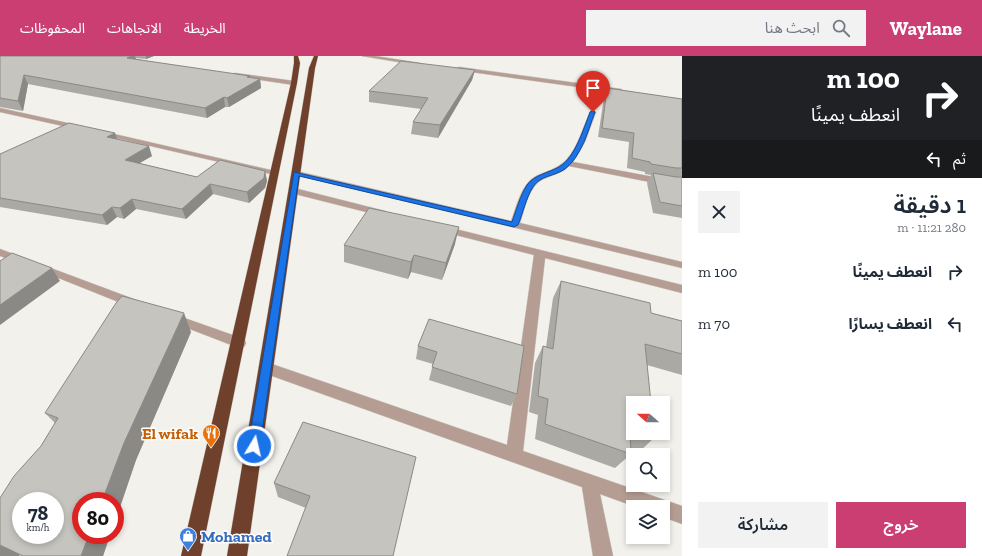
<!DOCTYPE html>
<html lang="ar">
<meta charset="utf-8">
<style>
body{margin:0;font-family:"Zilla Slab","Noto Sans Arabic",serif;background:#f2f2f3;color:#1f2937;direction:rtl;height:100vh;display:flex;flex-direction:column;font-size:15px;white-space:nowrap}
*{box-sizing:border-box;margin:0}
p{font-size:13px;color:#747a83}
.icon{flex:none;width:22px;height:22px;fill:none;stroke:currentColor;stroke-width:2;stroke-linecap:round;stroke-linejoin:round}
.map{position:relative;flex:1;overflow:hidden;direction:ltr}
.sheet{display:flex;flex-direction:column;background:#fff;width:300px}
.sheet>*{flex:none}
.banner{background:#202124;color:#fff;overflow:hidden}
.needle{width:26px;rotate:291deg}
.controls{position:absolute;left:626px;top:340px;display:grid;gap:8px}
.controls a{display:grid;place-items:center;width:44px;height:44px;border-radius:0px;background:#fff;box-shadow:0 2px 6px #0003;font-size:20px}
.speed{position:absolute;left:12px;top:436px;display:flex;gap:8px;font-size:20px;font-weight:700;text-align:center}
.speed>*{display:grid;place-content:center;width:52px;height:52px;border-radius:50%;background:#fff;box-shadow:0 2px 6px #0003;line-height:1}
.speed small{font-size:10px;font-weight:400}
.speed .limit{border:6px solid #d22;background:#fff;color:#111}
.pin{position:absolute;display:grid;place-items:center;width:34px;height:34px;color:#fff;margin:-41px -17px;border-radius:50% 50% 50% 0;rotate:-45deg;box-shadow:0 0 4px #0007}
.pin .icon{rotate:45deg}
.me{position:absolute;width:44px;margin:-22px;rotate:9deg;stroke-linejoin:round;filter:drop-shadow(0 0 3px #0008)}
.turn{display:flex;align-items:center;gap:14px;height:84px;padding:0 16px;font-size:18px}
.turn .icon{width:52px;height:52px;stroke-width:2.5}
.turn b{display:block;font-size:28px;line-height:34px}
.then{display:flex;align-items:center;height:38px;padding:0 16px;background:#0003;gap:8px;font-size:15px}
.round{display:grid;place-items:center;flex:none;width:42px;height:42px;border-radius:0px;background:#f2f2f3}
.overview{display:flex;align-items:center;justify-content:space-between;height:68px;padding:0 16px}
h1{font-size:24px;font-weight:600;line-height:30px}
.button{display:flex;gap:8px;margin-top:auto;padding:8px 16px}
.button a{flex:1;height:46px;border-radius:0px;background:#ca3e71;color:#fff;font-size:16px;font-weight:600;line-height:46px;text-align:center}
.button a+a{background:#f2f2f3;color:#1f2937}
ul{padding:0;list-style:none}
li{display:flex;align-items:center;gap:12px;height:52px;padding:0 16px}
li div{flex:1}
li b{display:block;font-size:15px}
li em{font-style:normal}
header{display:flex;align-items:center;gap:24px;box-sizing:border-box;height:56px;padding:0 20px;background:#ca3e71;color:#fff}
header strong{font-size:19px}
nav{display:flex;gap:22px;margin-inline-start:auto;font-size:14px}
.search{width:280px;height:36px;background:#f2f2f3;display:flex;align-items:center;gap:10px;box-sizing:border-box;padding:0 14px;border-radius:0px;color:#747a83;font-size:15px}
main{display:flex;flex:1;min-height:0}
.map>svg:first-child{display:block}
</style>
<header>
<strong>Waylane</strong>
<div class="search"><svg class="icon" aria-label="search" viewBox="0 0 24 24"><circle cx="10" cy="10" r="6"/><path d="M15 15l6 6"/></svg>ابحث هنا</div>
<nav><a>الخريطة</a><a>الاتجاهات</a><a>المحفوظات</a></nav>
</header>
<main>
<section class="sheet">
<div class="banner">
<div class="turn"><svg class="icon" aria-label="right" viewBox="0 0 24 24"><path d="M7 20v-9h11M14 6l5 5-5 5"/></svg><div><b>100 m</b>انعطف يمينًا</div></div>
<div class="then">ثم<svg class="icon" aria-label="left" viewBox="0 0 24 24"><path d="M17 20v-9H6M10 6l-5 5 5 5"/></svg></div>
</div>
<div class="overview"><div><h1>1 دقيقة</h1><p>280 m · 11:21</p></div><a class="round"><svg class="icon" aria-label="close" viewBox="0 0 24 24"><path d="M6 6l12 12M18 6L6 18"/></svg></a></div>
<ul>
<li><svg class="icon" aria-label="right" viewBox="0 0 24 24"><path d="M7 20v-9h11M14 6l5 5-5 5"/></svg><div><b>انعطف يمينًا</b></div><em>100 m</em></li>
<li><svg class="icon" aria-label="left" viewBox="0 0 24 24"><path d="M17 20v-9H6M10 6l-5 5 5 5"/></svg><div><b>انعطف يسارًا</b></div><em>70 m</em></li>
</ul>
<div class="button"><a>خروج</a><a>مشاركة</a></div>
</section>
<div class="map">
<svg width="682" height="500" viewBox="0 0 682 500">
<rect width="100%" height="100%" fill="#f3f1eb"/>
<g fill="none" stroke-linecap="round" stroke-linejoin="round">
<g stroke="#ceccc6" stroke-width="1">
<g id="minor">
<polygon points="362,0 375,0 420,7 417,9"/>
<polygon points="459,11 621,33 624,35 621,37 457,14 457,12"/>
<polygon points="235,17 294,25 297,27 294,29 233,20 232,19"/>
<polygon points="0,52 81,70 84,72 81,74 0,56"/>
<path d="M591 55 596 56 585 86 573 106 670 124 682 123V129L670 130 569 110C562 117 553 119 543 123 528 131 525 152 520 167L682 206V212L296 119 292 117 296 115 511 165C517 150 521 128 536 120 547 115 557 113 566 104 579 90 582 71 591 55Z"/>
<polygon points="101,75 275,115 279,117 275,119 99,78 97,77"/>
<polygon points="294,132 385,155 387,157 382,160 291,137 290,135"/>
<polygon points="443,170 682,229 682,237 545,202 523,395 682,450 682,468 663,461 663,451 636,451 600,438 613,500 593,500 582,431 261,316 259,312 261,308 266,306 507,389 534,199 440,175 438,173"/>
<polygon points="0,193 27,203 28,205 23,208 0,200"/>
<polygon points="40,208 139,245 141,248 139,251 135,252 131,251 36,213 35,211 36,209"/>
<polygon points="173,258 244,283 246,287 244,291 239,292 169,265 167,262 169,259"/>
</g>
</g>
<g stroke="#ceccc6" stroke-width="1">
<g id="highway">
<polygon points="294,0 298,0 300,7 297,27 201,500 181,500 291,27 294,7"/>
<polygon points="314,0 318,0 315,12 247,500 227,500 309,12"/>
</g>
</g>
<use href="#minor" fill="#b69d93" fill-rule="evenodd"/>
<use href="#highway" fill="#6f402b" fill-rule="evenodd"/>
</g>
<g fill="#aaa9a3">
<polygon points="0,0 154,0 146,3 135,2 136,3 260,23 261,32 229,51 225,51 207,62 28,28 23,55 0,51"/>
<polygon points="475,14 472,24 438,82 411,78 413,66 421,53 369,46 369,35"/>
<polygon points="607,32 682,43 682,162 653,157 647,127 651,119 645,118 645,116 627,112 629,86 598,81 604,41"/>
<polygon points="115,77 117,83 152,100 139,107 197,121 265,115 267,125 265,132 249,147 213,138 186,163 136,153 124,163 117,161 107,169 0,151 0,98"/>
<polygon points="455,188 442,224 411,216 408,223 344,206 344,189"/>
<polygon points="561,225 651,257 682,265 682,319 647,309 633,347 633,377 653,377 654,382 638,397 631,394 631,398 615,412 535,383 538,359 529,356 535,307 543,290 546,291 553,242"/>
<polygon points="429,263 517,338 511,350 429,324 433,308 416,303 418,290"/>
<polygon points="191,276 136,404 103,500 21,500 20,499 0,500 41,390 55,367 45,357"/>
<polygon points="416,401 306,452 278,441 274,427"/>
</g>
<g fill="#8b8985">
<polygon points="132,0 135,0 137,7 127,2"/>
<polygon points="146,0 154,0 146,3"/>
<polygon points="475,14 472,24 438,82 440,69"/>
<polygon points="24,19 28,28 23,55 18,45"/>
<polygon points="250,20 251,28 260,23 261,32 229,51 227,42 247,21"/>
<polygon points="224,41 225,51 207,62 205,52"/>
<polygon points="115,77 118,86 107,81"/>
<polygon points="149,90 152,100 128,114 125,104"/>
<polygon points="265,115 267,125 265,132 249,147 247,136"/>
<polygon points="210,128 213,138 186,163 182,153"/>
<polygon points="132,143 136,153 124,163 120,152"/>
<polygon points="112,151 117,161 107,169 102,159"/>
<polygon points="459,171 455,188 442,224 446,207"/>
<polygon points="414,199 411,216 408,223 411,206"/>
<polygon points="52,212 60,225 0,269 0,249"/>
<polygon points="184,257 191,276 136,404 115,466 115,445 102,445 124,387"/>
<polygon points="89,479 110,479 103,500 81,500"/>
<polygon points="0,489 20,499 19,500 0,500"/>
</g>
<g fill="#c6c4be" stroke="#8b8985" fill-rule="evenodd">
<polygon points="0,0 132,0 127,2 250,20 247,21 260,23 227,42 224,41 205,52 24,19 18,45 0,42"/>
<polygon points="401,5 475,14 440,69 413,66 428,42 369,35"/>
<polygon points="607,32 682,43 682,112 676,112 651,108 650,106 632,102 634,77 602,72"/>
<polygon points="69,67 115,77 107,81 149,90 125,104 197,121 220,104 265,115 264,122 247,136 210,128 182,153 132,143 120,152 112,151 102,159 0,142 0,98"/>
<polygon points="653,117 676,121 682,121 682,150 660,146"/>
<polygon points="369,152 459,171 446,207 414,199 411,206 344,189"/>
<polygon points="12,197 52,212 0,249 0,205"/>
<polygon points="561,225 650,247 651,257 682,265 682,298 645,288 651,347 633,347 633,375 630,374 631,398 545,368 548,343 538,340 543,290 553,293"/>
<path d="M122 240 184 257 124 387 102 445H81V479H89L81 500H23L0 489V442L14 420 41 390 58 362 45 357 116 247ZM21 445H55V479H21Z"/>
<polygon points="429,263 524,290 517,338 432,311 437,296 418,290"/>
<polygon points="303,366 416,401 393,500 287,500 310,440 274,427"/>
<polygon points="639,377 653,377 654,382"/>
</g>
<path fill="#1a73e8" stroke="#114b97" d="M593 54 595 56C588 74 582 100 565 113 555 120 539 120 533 131 526 142 523 157 518 169L514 171 299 120 260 390 258 395 254 396 250 395 248 390 294 116 512 166C516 155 520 140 527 129 534 119 548 117 559 111 575 102 584 72 590 56Z"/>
<defs>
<g id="restaurant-pin" transform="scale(0.9)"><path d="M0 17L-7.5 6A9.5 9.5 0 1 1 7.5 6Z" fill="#e8710a" stroke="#fffefd"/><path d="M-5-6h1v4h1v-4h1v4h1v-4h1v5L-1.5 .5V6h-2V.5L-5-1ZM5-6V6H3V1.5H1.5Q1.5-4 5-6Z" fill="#fff"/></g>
<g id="shop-pin" transform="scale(0.9)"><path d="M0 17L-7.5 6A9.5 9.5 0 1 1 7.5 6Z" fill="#3f7fe0" stroke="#fffefd"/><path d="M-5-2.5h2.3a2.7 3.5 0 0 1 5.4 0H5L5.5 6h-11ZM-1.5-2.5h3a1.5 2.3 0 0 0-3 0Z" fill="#fff"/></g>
</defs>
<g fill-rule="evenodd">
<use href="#restaurant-pin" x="211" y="377"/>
<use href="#shop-pin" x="188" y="480"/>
</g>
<g text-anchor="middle" stroke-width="3" stroke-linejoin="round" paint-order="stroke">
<g font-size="16" font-weight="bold" fill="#c56008" stroke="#fffefd" text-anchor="end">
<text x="198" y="383">El wifak</text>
</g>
<g font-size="16" font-weight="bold" fill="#366cbe" stroke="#fffefd" text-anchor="start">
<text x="201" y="486">Mohamed</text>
</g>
</g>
</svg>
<div class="controls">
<a><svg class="needle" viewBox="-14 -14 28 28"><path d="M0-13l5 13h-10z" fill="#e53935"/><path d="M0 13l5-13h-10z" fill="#747a83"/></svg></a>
<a><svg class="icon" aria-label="search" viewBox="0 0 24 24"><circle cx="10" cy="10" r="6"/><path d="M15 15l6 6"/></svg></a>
<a><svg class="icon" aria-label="layers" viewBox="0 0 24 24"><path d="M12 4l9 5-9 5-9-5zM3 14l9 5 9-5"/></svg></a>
</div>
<div class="speed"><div>78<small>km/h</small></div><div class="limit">80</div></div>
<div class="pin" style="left:593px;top:56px;background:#d93025"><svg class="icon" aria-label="arrive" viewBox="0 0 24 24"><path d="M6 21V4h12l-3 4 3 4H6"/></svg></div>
<svg class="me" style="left:254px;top:390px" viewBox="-20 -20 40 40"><circle r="17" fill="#1a73e8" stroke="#fff" stroke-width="3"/><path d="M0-11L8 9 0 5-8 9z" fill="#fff"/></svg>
</div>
</main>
